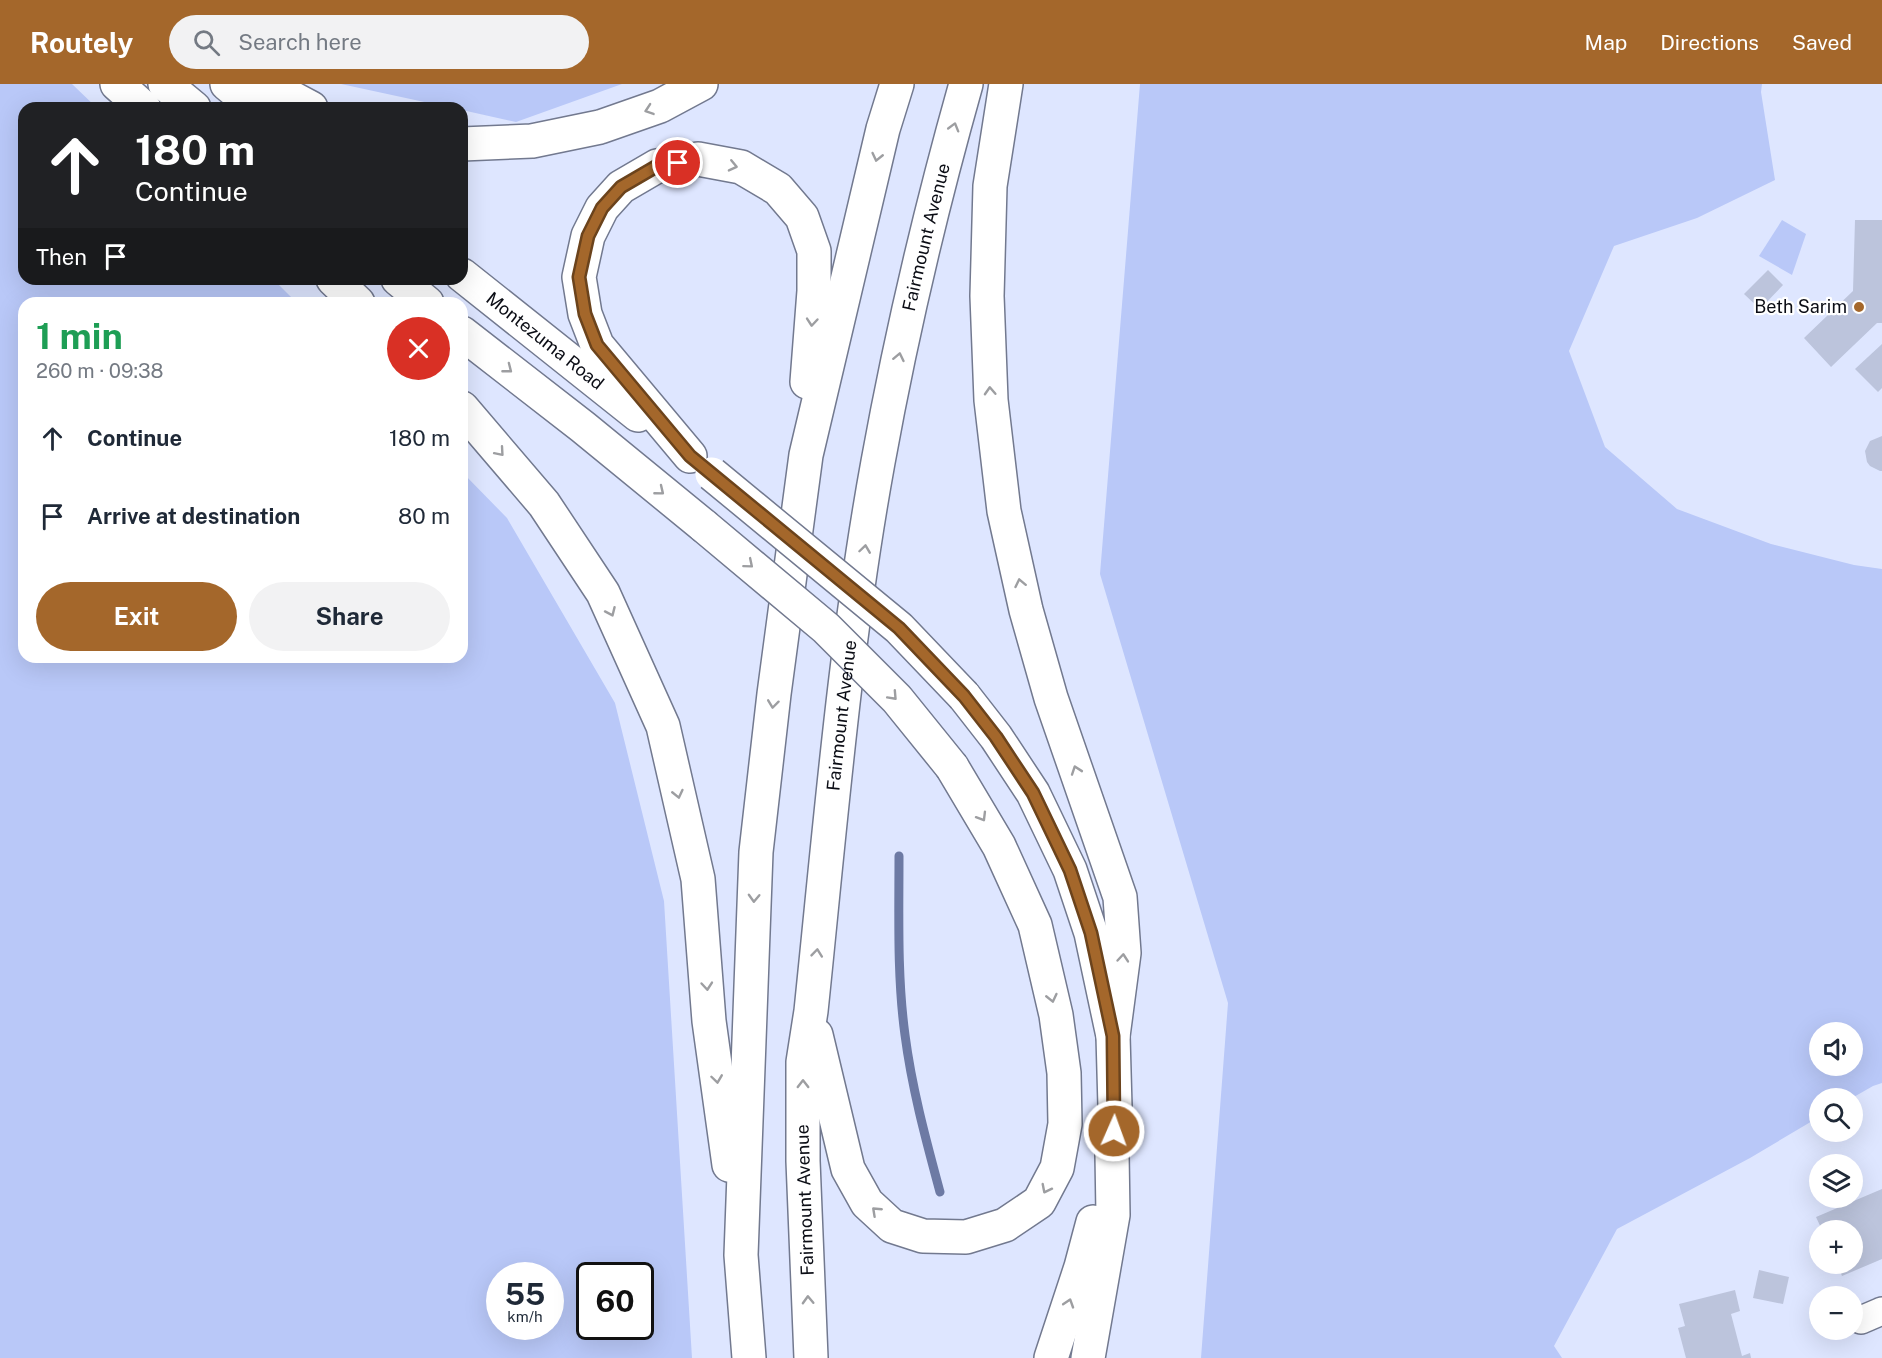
<!DOCTYPE html>
<meta charset="utf-8">
<style>
body{margin:0;font-family:"Public Sans",sans-serif;background:#f2f2f3;color:#1f2937;height:100vh;display:flex;flex-direction:column;font-size:22px;white-space:nowrap}
*{box-sizing:border-box;margin:0}
p{font-size:20px;color:#747a83}
.icon{flex:none;width:33px;height:33px;fill:none;stroke:currentColor;stroke-width:2;stroke-linecap:round;stroke-linejoin:round}
.map{position:relative;flex:1;overflow:hidden}
.drawer{position:absolute;left:18px;top:213px;width:450px;height:366px;display:flex;flex-direction:column;background:#fff;border-radius:18px;box-shadow:0 6px 24px #0002}
.drawer>*{flex:none}
.banner{position:absolute;left:18px;top:18px;width:450px;height:183px;border-radius:18px;box-shadow:0 6px 24px #0002;background:#202124;color:#fff;overflow:hidden}
.controls{position:absolute;left:1809px;top:938px;display:grid;gap:12px}
.controls a{display:grid;place-items:center;width:54px;height:54px;border-radius:50%;background:#fff;box-shadow:0 6px 24px #0002;font-size:30px}
.speed{position:absolute;left:486px;top:1178px;display:flex;gap:12px;font-size:30px;font-weight:700;text-align:center}
.speed>*{display:grid;place-content:center;width:78px;height:78px;border-radius:50%;background:#fff;box-shadow:0 6px 24px #0002;line-height:1}
.speed small{font-size:15px;font-weight:400}
.speed .limit{border:3px solid #111;border-radius:9px;background:#fff;color:#111}
.pin{position:absolute;display:grid;place-items:center;width:51px;height:51px;color:#fff;margin:-26px;border:3px solid #fff;border-radius:50%;box-shadow:0 2px 6px #0007}
.me{position:absolute;width:66px;margin:-33px;rotate:2deg;stroke-linejoin:round;filter:drop-shadow(0 0 4px #0008)}
.turn{display:flex;align-items:center;gap:21px;height:126px;padding:0 18px;font-size:27px}
.turn .icon{width:78px;height:78px;stroke-width:2.5}
.turn b{display:block;font-size:42px;line-height:51px}
.then{display:flex;align-items:center;height:57px;padding:0 18px;background:#0003;gap:12px;font-size:22px}
.round{display:grid;place-items:center;flex:none;width:63px;height:63px;border-radius:32px;background:#f2f2f3}
.overview{display:flex;align-items:center;justify-content:space-between;height:102px;padding:0 18px}
h1{font-size:36px;font-weight:700;line-height:45px;color:#1e9e55}
.button{display:flex;gap:12px;margin-top:auto;padding:12px 18px}
.button a{flex:1;height:69px;border-radius:36px;background:#a4672b;color:#fff;font-size:24px;font-weight:700;line-height:69px;text-align:center}
.button a+a{background:#f2f2f3;color:#1f2937}
ul{padding:0;list-style:none}
li{display:flex;align-items:center;gap:18px;height:78px;padding:0 18px}
li div{flex:1}
li b{display:block;font-size:22px}
li em{font-style:normal}
header{display:flex;align-items:center;gap:36px;box-sizing:border-box;height:84px;padding:0 30px;background:#a4672b;color:#fff}
header strong{font-size:28px}
nav{display:flex;gap:33px;margin-inline-start:auto;font-size:21px}
.search{width:420px;height:54px;background:#f2f2f3;display:flex;align-items:center;gap:15px;box-sizing:border-box;padding:0 21px;border-radius:33px;color:#747a83;font-size:22px}
.map>svg:first-child{display:block}
</style>
<header>
<strong>Routely</strong>
<div class="search"><svg class="icon" aria-label="search" viewBox="0 0 24 24"><circle cx="10" cy="10" r="6"/><path d="M15 15l6 6"/></svg>Search here</div>
<nav><a>Map</a><a>Directions</a><a>Saved</a></nav>
</header>
<div class="map">
<svg width="1882" height="1274" viewBox="0 0 1882 1274">
<rect width="100%" height="100%" fill="#dee6ff"/>
<g fill="#b9c8f8" fill-rule="evenodd">
<path d="M0 0H72L97 24H24V195H273L297 219H24V573H462V388L507 434 615 619 664 817 692 1274H0ZM500 1191H550V1242H500ZM590 1191H640V1242H590Z"/>
<polygon points="341,0 622,0 516,38 462,26 462,24 452,24"/>
<path d="M1140 0H1762L1761 8 1775 96 1697 134 1614 162 1569 267 1605 363 1677 425 1771 460 1854 481 1882 485V999L1873 1002 1852 1014H1820L1819 1033 1750 1074 1617 1145 1554 1262 1562 1274H1201L1228 919 1100 490ZM1820 948H1852V981H1820Z"/>
<polygon points="1782,136 1806,150 1792,191 1759,172"/>
</g>
<g fill="none" stroke-linecap="round" stroke-linejoin="round">
<path stroke="#6d7aa4" stroke-width="9" d="M899 772C899 832 897 892 905 951 912 1005 926 1056 940 1108"/>
</g>
<g fill="#bcc4dc">
<polygon points="1855,136 1882,136 1882,239 1877,239 1831,283 1804,254 1853,207"/>
<polygon points="1768,186 1783,201 1760,225 1744,210"/>
<polygon points="1882,260 1882,304 1878,308 1855,285"/>
<polygon points="1882,352 1882,387 1880,387 1870,382 1867,378 1865,367 1870,357"/>
<polygon points="1882,1105 1882,1175 1842,1192 1837,1179 1852,1179 1852,1146 1822,1146 1816,1133"/>
<polygon points="1759,1186 1789,1193 1783,1220 1753,1214"/>
<polygon points="1735,1206 1740,1227 1731,1230 1742,1272 1750,1269 1751,1274 1686,1274 1678,1244 1685,1242 1679,1220"/>
</g>
<g fill="none" stroke-linecap="round" stroke-linejoin="round">
<g stroke="#72798f" stroke-width="30">
<polyline id="street" points="1861,1236 1882,1227"/>
</g>
<g stroke="#72798f" stroke-width="36">
<g id="primary">
<polyline points="117,0 144,24"/>
<polyline points="165,0 194,24"/>
<polyline points="227,0 256,24"/>
<polyline points="266,0 311,24"/>
<polyline points="1006,0 990,102 987,212 991,316 1004,427 1026,526 1051,614 1120,813 1124,869 1113,952"/>
<polyline points="462,60 532,57 600,43 660,22 701,0"/>
<path id="s1" d="M462 191 638 331"/>
<polyline points="333,195 358,219"/>
<polyline points="398,195 427,219"/>
<polyline points="462,249 583,343 704,442"/>
<polyline points="462,324 544,420 603,509 663,642 698,795 709,937 729,1081"/>
<polyline points="690,372 597,261 585,230 579,193 588,152 602,124 621,103 657,82 698,75 741,83 778,105 802,133 814,167 814,207 807,298"/>
<polyline points="964,612 996,653 1033,709 1070,786 1091,849 1113,952 1115,1023 1112,1070 1113,1131 1088,1274"/>
<polyline points="816,951 848,1085 867,1119 892,1142 923,1152 966,1153 1005,1141 1039,1118 1057,1084 1065,1040 1064,989 1056,931 1035,841 999,762 952,683"/>
<polyline points="749,1274 741,1171 756,768 774,610 806,371 883,45 897,0"/>
<path id="s2" d="M811 1274 803 1077V978L811 927C830 744 845 559 878 378 901 251 931 124 966 0"/>
<polyline points="1051,1274 1081,1183 1093,1138"/>
</g>
</g>
<use href="#street" stroke="#fff" stroke-width="27"/>
<use href="#primary" stroke="#fff" stroke-width="33"/>
<g stroke="#72798f" stroke-width="36" stroke-linecap="butt">
<g id="primary-bridge">
<polyline points="712,390 899,544 964,612"/>
<polyline points="704,442 826,544 897,615 952,683"/>
</g>
</g>
<use href="#primary-bridge" stroke="#fff" stroke-width="33"/>
</g>
<defs><path id="oneway-chevron" d="M-2-3.5L2.5 0L-2 3.5" fill="none" stroke-width="1.6" stroke-linecap="round" stroke-linejoin="round" transform="scale(1.5)"/></defs>
<g stroke="#9d9ea1">
<use href="#oneway-chevron" transform="translate(649 26) rotate(161)"/>
<use href="#oneway-chevron" transform="translate(954 43) rotate(-74)"/>
<use href="#oneway-chevron" transform="translate(877 73) rotate(103)"/>
<use href="#oneway-chevron" transform="translate(733 82) rotate(13)"/>
<use href="#oneway-chevron" transform="translate(812 238) rotate(95)"/>
<use href="#oneway-chevron" transform="translate(899 273) rotate(-78)"/>
<use href="#oneway-chevron" transform="translate(508 285) rotate(38)"/>
<use href="#oneway-chevron" transform="translate(990 307) rotate(-93)"/>
<use href="#oneway-chevron" transform="translate(500 368) rotate(49)"/>
<use href="#oneway-chevron" transform="translate(660 407) rotate(39)"/>
<use href="#oneway-chevron" transform="translate(865 465) rotate(-82)"/>
<use href="#oneway-chevron" transform="translate(749 480) rotate(40)"/>
<use href="#oneway-chevron" transform="translate(1020 499) rotate(-102)"/>
<use href="#oneway-chevron" transform="translate(611 528) rotate(66)"/>
<use href="#oneway-chevron" transform="translate(893 612) rotate(47)"/>
<use href="#oneway-chevron" transform="translate(773 620) rotate(97)"/>
<use href="#oneway-chevron" transform="translate(1076 686) rotate(-109)"/>
<use href="#oneway-chevron" transform="translate(678 710) rotate(77)"/>
<use href="#oneway-chevron" transform="translate(982 733) rotate(59)"/>
<use href="#oneway-chevron" transform="translate(754 814) rotate(92)"/>
<use href="#oneway-chevron" transform="translate(817 869) rotate(-84)"/>
<use href="#oneway-chevron" transform="translate(1123 874) rotate(-85)"/>
<use href="#oneway-chevron" transform="translate(707 902) rotate(85)"/>
<use href="#oneway-chevron" transform="translate(1052 914) rotate(77)"/>
<use href="#oneway-chevron" transform="translate(717 995) rotate(82)"/>
<use href="#oneway-chevron" transform="translate(803 1000) rotate(-90)"/>
<use href="#oneway-chevron" transform="translate(1046 1105) rotate(117)"/>
<use href="#oneway-chevron" transform="translate(876 1127) rotate(-137)"/>
<use href="#oneway-chevron" transform="translate(808 1216) rotate(-92)"/>
<use href="#oneway-chevron" transform="translate(1069 1219) rotate(-72)"/>
</g>
<g fill="none" stroke-linecap="round" stroke-linejoin="round">
<g stroke="#6b431c" stroke-width="15">
<polyline id="route" points="678,79 657,82 621,103 602,124 588,152 579,193 585,230 597,261 690,372 899,544 964,612 996,653 1033,709 1070,786 1091,849 1113,952 1114,1047"/>
</g>
<use href="#route" stroke="#a4672b" stroke-width="10"/>
</g>
<circle fill="#a4672b" stroke="#fff" stroke-width="2" cx="1859" cy="223" r="6"/>
<g text-anchor="middle" stroke-width="4.5" stroke-linejoin="round" paint-order="stroke">
<g font-size="18" fill="#0b0d15" stroke="#fff">
<text dy="6" stroke="none"><textPath href="#s2" startOffset="1131">Fairmount Avenue</textPath></text>
<text dy="6" stroke="none"><textPath href="#s1" startOffset="106">Montezuma Road</textPath></text>
<text dy="6" stroke="none"><textPath href="#s2" startOffset="645">Fairmount Avenue</textPath></text>
<text transform="translate(805 1116) rotate(-92)" y="6">Fairmount Avenue</text>
</g>
<g font-size="18" fill="#0b0d15" stroke="#fff" text-anchor="end">
<text x="1847" y="229">Beth Sarim</text>
</g>
</g>
</svg>
<div class="controls">
<a><svg class="icon" aria-label="sound" viewBox="0 0 24 24"><path d="M4 9h4l5-4v14l-5-4H4zM17 9q2 3 0 6"/></svg></a>
<a><svg class="icon" aria-label="search" viewBox="0 0 24 24"><circle cx="10" cy="10" r="6"/><path d="M15 15l6 6"/></svg></a>
<a><svg class="icon" aria-label="layers" viewBox="0 0 24 24"><path d="M12 4l9 5-9 5-9-5zM3 14l9 5 9-5"/></svg></a>
<a>+</a>
<a>−</a>
</div>
<div class="speed"><div>55<small>km/h</small></div><div class="limit">60</div></div>
<div class="pin" style="left:678px;top:79px;background:#d93025"><svg class="icon" aria-label="arrive" viewBox="0 0 24 24"><path d="M6 21V4h12l-3 4 3 4H6"/></svg></div>
<svg class="me" style="left:1114px;top:1047px" viewBox="-20 -20 40 40"><circle r="17" fill="#a4672b" stroke="#fff" stroke-width="3"/><path d="M0-11L8 9 0 5-8 9z" fill="#fff"/></svg>
<div class="banner">
<div class="turn"><svg class="icon" aria-label="ahead" viewBox="0 0 24 24"><path d="M12 20V5M6 11l6-6 6 6"/></svg><div><b>180 m</b>Continue</div></div>
<div class="then">Then<svg class="icon" aria-label="arrive" viewBox="0 0 24 24"><path d="M6 21V4h12l-3 4 3 4H6"/></svg></div>
</div>
<section class="drawer">
<div class="overview"><div><h1>1 min</h1><p>260 m · 09:38</p></div><a class="round" style="background:#d93025;color:#fff"><svg class="icon" aria-label="close" viewBox="0 0 24 24"><path d="M6 6l12 12M18 6L6 18"/></svg></a></div>
<ul>
<li><svg class="icon" aria-label="ahead" viewBox="0 0 24 24"><path d="M12 20V5M6 11l6-6 6 6"/></svg><div><b>Continue</b></div><em>180 m</em></li>
<li><svg class="icon" aria-label="arrive" viewBox="0 0 24 24"><path d="M6 21V4h12l-3 4 3 4H6"/></svg><div><b>Arrive at destination</b></div><em>80 m</em></li>
</ul>
<div class="button"><a>Exit</a><a>Share</a></div>
</section>
</div>
